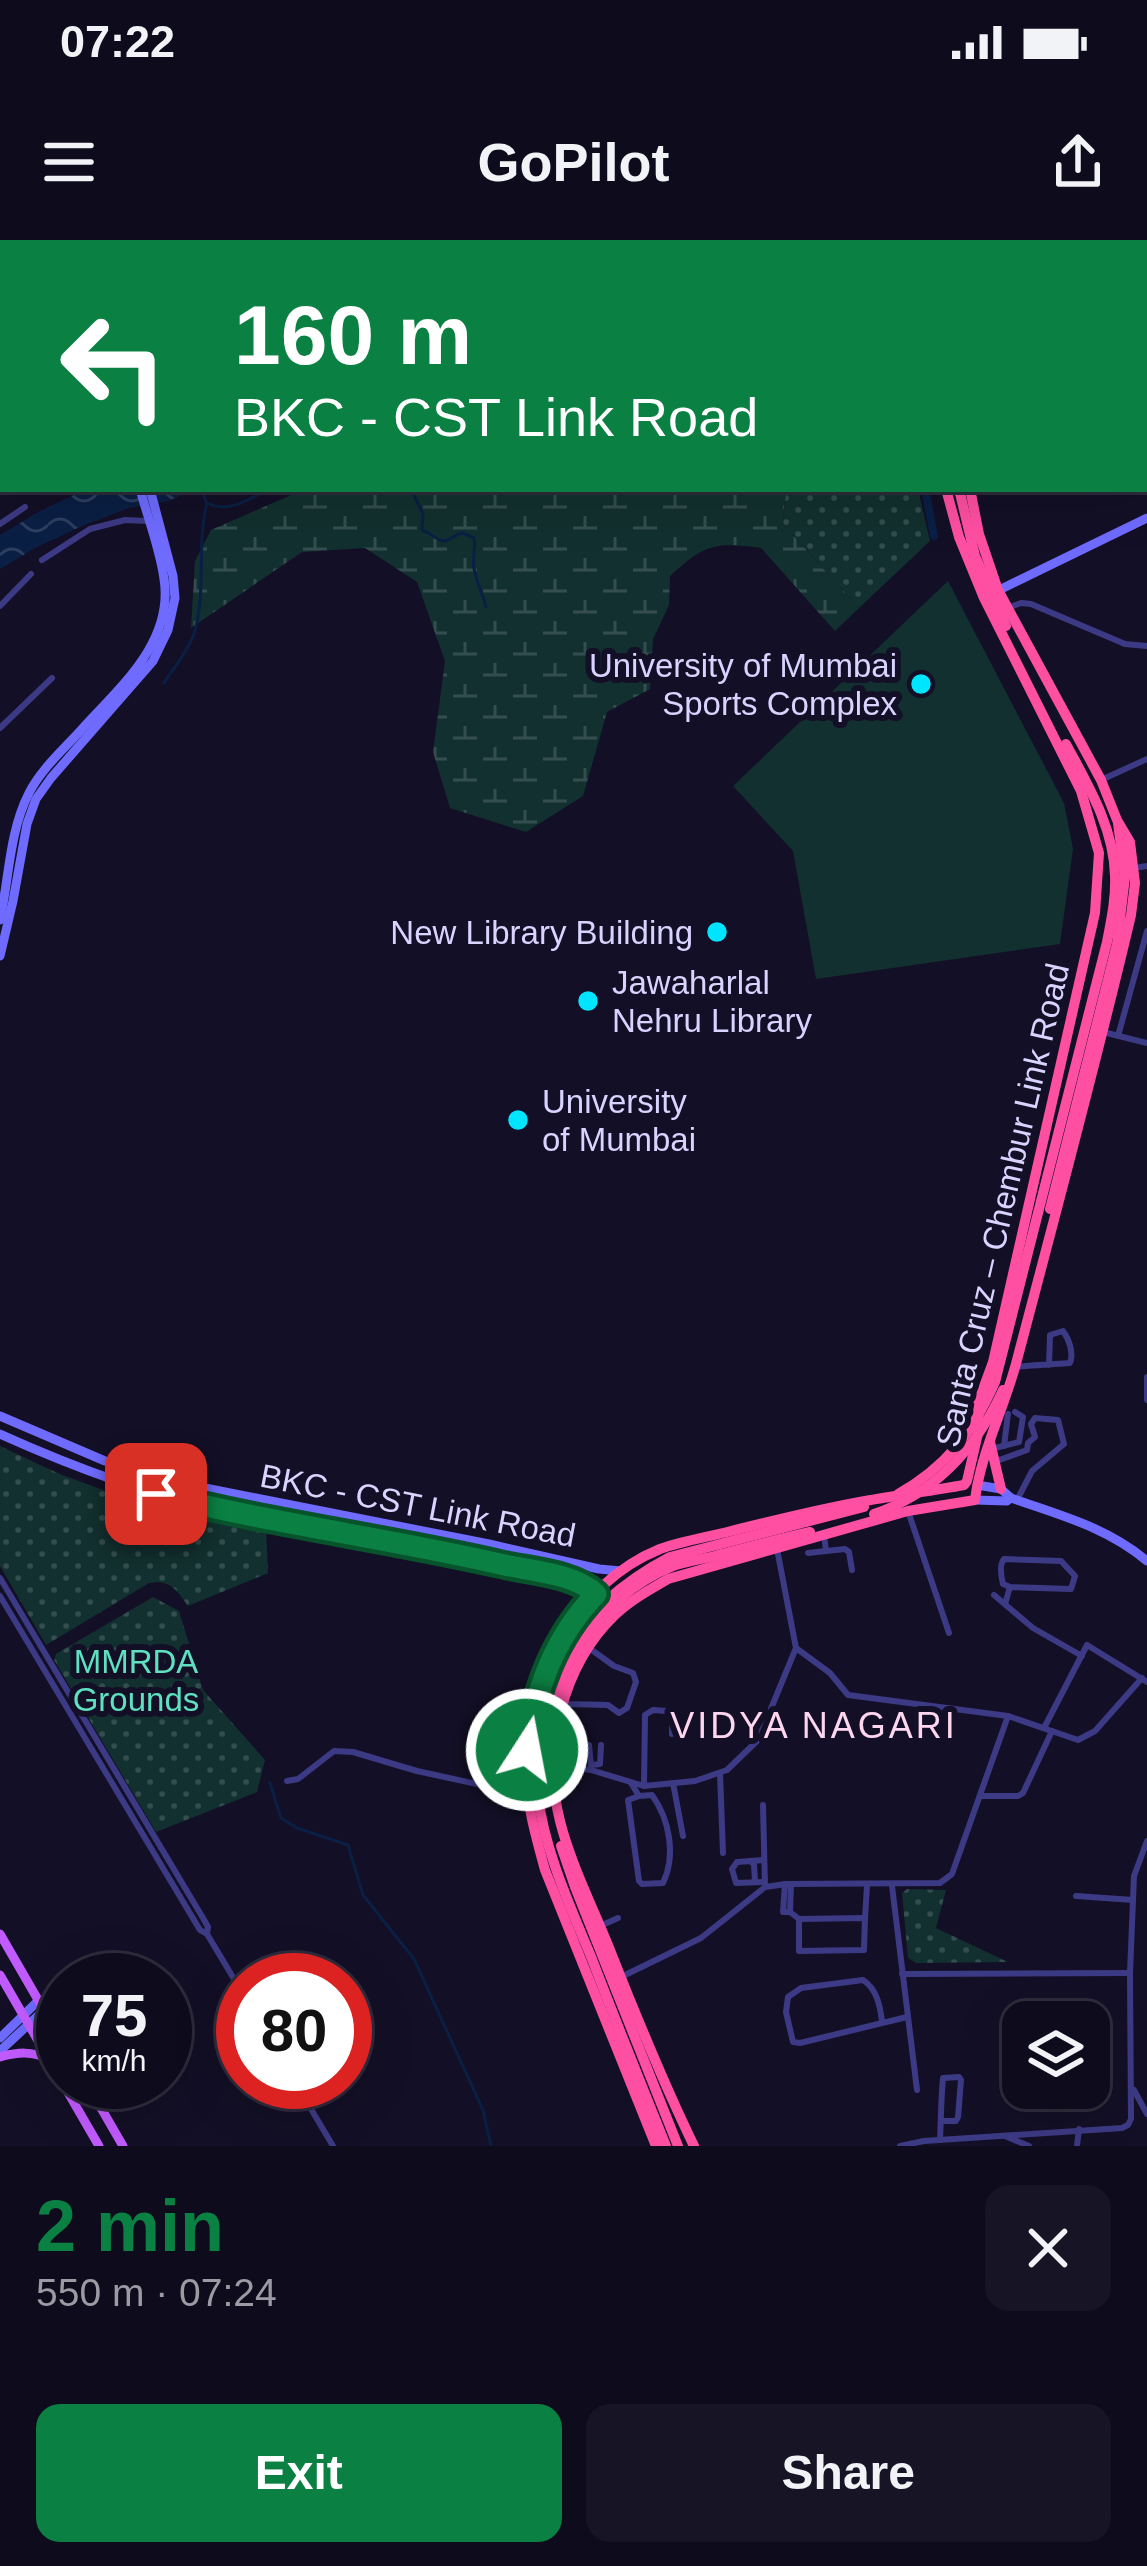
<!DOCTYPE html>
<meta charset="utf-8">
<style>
body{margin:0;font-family:Arial,sans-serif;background:#171425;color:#f1f3f6;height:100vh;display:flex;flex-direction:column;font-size:45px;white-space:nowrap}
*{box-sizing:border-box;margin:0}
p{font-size:39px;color:#9b9ba3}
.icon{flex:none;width:66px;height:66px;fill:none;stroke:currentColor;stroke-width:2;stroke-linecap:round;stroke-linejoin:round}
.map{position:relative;height:1906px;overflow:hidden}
.sheet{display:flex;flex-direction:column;background:#0e0b1c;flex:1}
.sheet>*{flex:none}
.banner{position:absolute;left:0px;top:0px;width:1149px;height:252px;box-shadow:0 12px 48px #0002,0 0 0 3px #2e2b3b;background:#0b8043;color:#fff;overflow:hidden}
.controls{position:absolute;left:1002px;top:1761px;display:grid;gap:24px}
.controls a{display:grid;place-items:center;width:108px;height:108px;border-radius:24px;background:#0e0b1c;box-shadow:0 12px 48px #0002,0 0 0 3px #2e2b3b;font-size:60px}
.speed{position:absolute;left:36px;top:1713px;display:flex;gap:24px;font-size:60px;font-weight:700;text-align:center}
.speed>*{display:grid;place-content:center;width:156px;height:156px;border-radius:50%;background:#0e0b1c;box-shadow:0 12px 48px #0002,0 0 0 3px #2e2b3b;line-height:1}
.speed small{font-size:30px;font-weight:400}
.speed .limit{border:18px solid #d22;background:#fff;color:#111}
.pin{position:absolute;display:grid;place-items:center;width:102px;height:102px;color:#fff;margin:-51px;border-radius:24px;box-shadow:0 6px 18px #0006}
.me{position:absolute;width:132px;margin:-66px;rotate:11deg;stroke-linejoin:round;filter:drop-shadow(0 0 9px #0008)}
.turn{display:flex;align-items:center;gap:42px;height:252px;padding:0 36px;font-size:54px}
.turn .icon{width:156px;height:156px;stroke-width:2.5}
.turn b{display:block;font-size:84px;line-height:102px}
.round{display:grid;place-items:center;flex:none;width:126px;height:126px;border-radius:24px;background:#171425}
.summary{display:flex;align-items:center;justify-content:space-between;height:204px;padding:0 36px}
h1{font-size:72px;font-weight:700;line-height:90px;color:#0b8043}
.action{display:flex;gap:24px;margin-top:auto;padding:24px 36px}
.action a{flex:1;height:138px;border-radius:24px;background:#0b8043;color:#fff;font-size:48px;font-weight:700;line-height:138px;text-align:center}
.action a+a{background:#171425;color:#f1f3f6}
.status{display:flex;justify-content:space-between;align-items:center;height:84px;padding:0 60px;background:#0e0b1c;direction:ltr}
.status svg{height:33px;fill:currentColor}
header{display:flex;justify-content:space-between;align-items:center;height:156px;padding:0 36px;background:#0e0b1c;font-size:54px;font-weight:700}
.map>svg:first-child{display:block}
</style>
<div class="status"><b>07:22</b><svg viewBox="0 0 49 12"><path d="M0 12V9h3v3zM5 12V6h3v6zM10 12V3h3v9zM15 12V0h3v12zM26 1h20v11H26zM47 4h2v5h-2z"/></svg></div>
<header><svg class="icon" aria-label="menu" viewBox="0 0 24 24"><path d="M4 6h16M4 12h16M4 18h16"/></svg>GoPilot<svg class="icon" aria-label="share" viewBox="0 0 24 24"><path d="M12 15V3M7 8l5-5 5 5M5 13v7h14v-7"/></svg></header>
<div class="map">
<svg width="1147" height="1906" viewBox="0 0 1147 1906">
<defs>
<pattern id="wetland-marsh" width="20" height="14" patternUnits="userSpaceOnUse" patternTransform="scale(3)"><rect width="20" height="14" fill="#12302f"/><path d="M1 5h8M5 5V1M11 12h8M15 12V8" fill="none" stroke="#344d4e"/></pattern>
<pattern id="park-dots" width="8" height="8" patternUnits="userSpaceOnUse" patternTransform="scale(3)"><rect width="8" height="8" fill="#12302f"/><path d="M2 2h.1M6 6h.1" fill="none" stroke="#344d4e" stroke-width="1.8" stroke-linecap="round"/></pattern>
<pattern id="water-waves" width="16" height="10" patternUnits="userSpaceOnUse" patternTransform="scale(3)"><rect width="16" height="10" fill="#0a1f44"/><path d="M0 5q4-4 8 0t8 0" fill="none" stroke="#2d3f60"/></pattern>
</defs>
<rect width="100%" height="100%" fill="#130f26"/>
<path fill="url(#wetland-marsh)" d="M305 249H786L783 284 859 368 835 391 761 308C715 302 705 304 670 336L669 365 653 399 650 449 607 472 583 556 526 592 450 568 433 512 445 421 417 342 365 308 302 312 191 388 195 321 211 290Z"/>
<g fill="url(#park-dots)">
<polygon points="786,249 918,249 930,301 859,368 783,284"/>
<path d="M0 1206C25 1217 50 1231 76 1240 137 1264 202 1277 266 1288L268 1333 188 1366C177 1350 170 1339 149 1343L46 1405 0 1326Z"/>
<polygon points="153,1357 179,1371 203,1450 265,1520 257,1552 156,1592 54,1420 56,1414"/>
<polygon points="907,1649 946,1650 936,1688 1008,1722 916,1723 908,1718 902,1653"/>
</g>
<polygon fill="#12302f" points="948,341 1064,563 1073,609 1060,704 816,739 793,611 733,546"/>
<polygon fill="url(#water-waves)" points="87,249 196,249 168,261 129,268 82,286 35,308 0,329 0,295 40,271"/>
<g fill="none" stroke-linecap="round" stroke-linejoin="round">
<g stroke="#0a1f44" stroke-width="3">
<path d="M201 249 207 263C229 274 249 259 269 249"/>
<path d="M411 249 423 274 422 290C430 292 438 302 445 301 451 299 456 294 463 293L474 298C476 309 472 318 474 328 476 342 483 353 486 367"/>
<path d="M164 443C174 427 188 411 194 394 207 351 196 306 207 263"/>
<polyline points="270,1543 281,1578 297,1588 348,1605 363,1655 414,1719 483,1870 491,1906"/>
</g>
<g stroke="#0a1f44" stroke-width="8">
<polyline points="943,3 944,0"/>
<polyline points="925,249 934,296"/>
</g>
<g stroke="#3d3a85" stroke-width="6">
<polyline points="184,0 185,3"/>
<polyline points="0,2 4,0"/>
<polyline points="161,3 167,0"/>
<polyline points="268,3 274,0"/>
<polyline points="1099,3 1099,0"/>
<polyline points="1132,3 1132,0"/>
<polyline points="0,135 3,133"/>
<polyline points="0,187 3,194"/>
<polyline points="0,284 25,267"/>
<polyline points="42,320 90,289 125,280 148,281"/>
<polyline points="0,366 31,334"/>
<polyline points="1010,367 1021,363 1031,364 1125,404 1147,406"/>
<polyline points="0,488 52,438"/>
<polyline points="1101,540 1147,519"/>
<polyline points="1134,628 1147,626"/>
<polyline points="1103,792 1147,803"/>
<polyline points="1118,796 1147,691"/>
<path d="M1015 1127C1033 1125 1052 1124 1070 1123 1074 1113 1069 1099 1063 1091L1050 1095 1049 1125"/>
<polyline points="1147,1137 1147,1160"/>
<polyline points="1004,1206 1008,1174"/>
<polyline points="991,1209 1019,1202 1023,1177 1015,1172"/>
<polyline points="994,1222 1027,1210 1028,1203 1035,1197 1031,1184 1035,1178 1058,1180 1064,1204 1032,1231 1017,1260"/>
<polyline points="908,1271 949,1393"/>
<polyline points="824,1295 826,1311 845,1309 849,1312 852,1330"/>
<polyline points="777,1309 796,1408 830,1433 848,1455 1008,1476"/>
<polyline points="808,1313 826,1311"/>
<polyline points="0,1338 203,1678 208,1687 207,1694 243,1754"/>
<polyline points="994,1355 1033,1388 1082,1416"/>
<polyline points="0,1356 200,1690 207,1694"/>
<path d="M1005 1364 1010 1347 1003 1344C1001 1336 999 1325 1004 1319L1061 1321 1075 1336 1071 1349 1010 1347"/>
<polyline points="563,1464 608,1465 619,1473 627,1468 636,1442 633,1433 614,1426 589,1408"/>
<polyline points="1044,1488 1087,1405 1147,1442"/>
<polyline points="589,1505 591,1526"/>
<polyline points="555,1525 591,1530 644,1546 695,1541 727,1530 758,1500 796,1408"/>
<polyline points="591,1525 600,1524 601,1505"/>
<polyline points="720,1533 723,1613"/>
<polyline points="287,1541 298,1539 334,1511 353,1512 417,1531 527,1555"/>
<path d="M631 1543 639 1556 652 1555C670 1580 676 1616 663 1643L642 1644 639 1641 628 1560 639 1556"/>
<polyline points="673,1543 683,1596"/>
<polyline points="644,1546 645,1475 653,1470 667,1471 672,1478 672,1494"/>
<polyline points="982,1556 1018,1556 1023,1553 1052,1491"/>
<polyline points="763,1565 765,1646"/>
<polyline points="764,1620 737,1622 732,1629 736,1643 764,1642"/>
<polyline points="750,1621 754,1624 755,1642"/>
<polyline points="785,1644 783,1672 790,1672"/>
<polyline points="791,1644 790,1672 799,1679 799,1711 864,1710 865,1678 799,1679"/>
<polyline points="892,1646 917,1850"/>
<polyline points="1076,1656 1133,1660"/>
<polyline points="865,1678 867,1646"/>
<polyline points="600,1686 618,1678"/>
<polyline points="902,1734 1130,1733"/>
<polyline points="621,1737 701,1698 765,1647 786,1644 940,1643 952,1634 1008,1476 1078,1500 1095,1491 1142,1438"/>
<path d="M882 1781C880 1766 877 1749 863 1740L801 1748 788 1757 786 1772 793 1802 800 1803 907 1777"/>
<polyline points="295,1842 333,1906"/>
<polyline points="1134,1850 1147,1874"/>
<polyline points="1005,1896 1029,1906"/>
<path d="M940 1900C941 1879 941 1859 943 1838L959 1837 961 1840 958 1877 956 1881H941"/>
<polyline points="900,1906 924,1901 1122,1888 1128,1885 1131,1879 1130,1733 1134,1636 1147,1601"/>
<polyline points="1077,1906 1079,1889"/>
</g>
<g stroke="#6f6bff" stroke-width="9">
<polyline points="55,0 56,3"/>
<polyline points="594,3 601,0"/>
<polyline points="995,352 1147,278"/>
<path d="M0 680C9 639 9 592 29 553 41 529 64 509 82 489 120 447 174 402 164 339 160 309 148 279 140 249"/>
<polyline points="0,716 13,661 27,584 36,559 51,538 153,421 168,390 175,358 173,336 150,249"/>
<polyline points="0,1176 105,1221 165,1240 489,1304 599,1329 621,1331"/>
<path d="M0 1194C71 1226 142 1253 218 1270 263 1280 310 1285 355 1294 410 1304 464 1316 518 1328 543 1334 577 1336 596 1354"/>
<path d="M977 1245 1001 1249 1011 1258C1059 1275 1107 1287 1147 1321"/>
<polyline points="975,1260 1007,1261 1011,1258"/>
<polyline points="0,1798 38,1761"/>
<polyline points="0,1811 44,1770"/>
</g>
<g stroke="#c25bff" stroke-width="9">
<polyline points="0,1694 63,1803"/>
<polyline points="0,1735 99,1906"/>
<path d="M0 1817C18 1812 32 1811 49 1819"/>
<polyline points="86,1842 123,1906"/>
</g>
<g stroke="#ff4fa3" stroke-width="10">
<polyline points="965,3 966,0"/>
<polyline points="978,3 979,0"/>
<polyline points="992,3 993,0"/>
<polyline points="1003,3 1004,0"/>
<polyline points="959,249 975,316 1006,386"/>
<polyline points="1050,969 1117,704 1125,637 1118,583"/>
<polyline points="990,1202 1001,1249"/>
<path d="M898 1254C946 1227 973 1192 995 1142L1107 702C1111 681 1116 659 1115 636 1114 588 1088 545 1066 504"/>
<path d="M874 1274C936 1253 976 1209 1003 1150"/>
<path d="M546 1529C541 1446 594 1357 673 1326 687 1321 704 1319 718 1315 749 1307 779 1299 810 1292"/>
<polyline points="561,1606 575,1647 678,1906"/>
<path d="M656 1906 545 1630C536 1597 527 1566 526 1532 526 1442 574 1344 660 1309 682 1301 708 1297 731 1291 776 1280 820 1269 865 1261 898 1255 931 1251 964 1245L967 1241 979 1189 978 1163 993 1122 1095 673 1099 613 1081 551 984 358 959 297 946 249"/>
<path d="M666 1906C641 1844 616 1782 592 1719 571 1668 544 1610 538 1555 525 1446 575 1367 670 1317L864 1267"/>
<path d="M694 1906C663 1842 636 1776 610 1710 594 1670 570 1622 560 1581 542 1511 562 1426 615 1375 631 1360 649 1350 668 1339L908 1271 975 1260C981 1211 1005 1167 1017 1120 1056 972 1096 824 1131 675L1135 643 1130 602 1117 580 1101 540 998 350 979 294 970 249"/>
</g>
</g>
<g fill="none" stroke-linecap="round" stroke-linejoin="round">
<g stroke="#07532c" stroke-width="30">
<path id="route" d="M156 1254C269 1283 386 1298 500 1324 530 1331 574 1333 596 1354 554 1398 535 1450 527 1510"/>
</g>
<use href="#route" stroke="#0b8043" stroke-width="21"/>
</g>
<g fill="#00e5ff" stroke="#130f26" stroke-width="4.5">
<circle cx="921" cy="444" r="12"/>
<circle cx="717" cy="692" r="12"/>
<circle cx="588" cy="761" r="12"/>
<circle cx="518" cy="880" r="12"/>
</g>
<g text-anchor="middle" stroke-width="12" stroke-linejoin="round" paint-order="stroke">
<g font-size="33" fill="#d9d4ff" stroke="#130f26" text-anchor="end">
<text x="897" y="437">University of Mumbai<tspan x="897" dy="38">Sports Complex</tspan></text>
<text x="693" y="704">New Library Building</text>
<text x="612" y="754" text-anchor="start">Jawaharlal<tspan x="612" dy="38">Nehru Library</tspan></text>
<text x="542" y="873" text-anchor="start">University<tspan x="542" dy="38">of Mumbai</tspan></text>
</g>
<g font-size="33" fill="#d9d4ff" stroke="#130f26">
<text transform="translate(1002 965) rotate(-77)" y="12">Santa Cruz – Chembur Link Road</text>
<text transform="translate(418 1265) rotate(11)" y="12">BKC - CST Link Road</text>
</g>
<g font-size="33" fill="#5fe0c0" stroke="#130f26">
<text x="136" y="1433">MMRDA<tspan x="136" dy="38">Grounds</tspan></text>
</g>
<g font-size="36" letter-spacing="3" fill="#ffd6f0" stroke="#130f26">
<text x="814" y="1498">VIDYA NAGARI</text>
</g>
</g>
</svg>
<div class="controls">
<a><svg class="icon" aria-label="layers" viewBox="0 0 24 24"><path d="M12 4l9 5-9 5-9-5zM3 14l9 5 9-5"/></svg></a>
</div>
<div class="speed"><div>75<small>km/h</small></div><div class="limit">80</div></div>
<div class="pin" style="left:156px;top:1254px;background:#d93025"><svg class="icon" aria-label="arrive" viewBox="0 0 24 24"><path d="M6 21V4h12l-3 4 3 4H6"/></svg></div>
<svg class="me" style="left:527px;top:1510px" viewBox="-20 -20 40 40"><circle r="17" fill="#0b8043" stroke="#fff" stroke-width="3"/><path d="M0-11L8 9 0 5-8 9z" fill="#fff"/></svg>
<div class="banner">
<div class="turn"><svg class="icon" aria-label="left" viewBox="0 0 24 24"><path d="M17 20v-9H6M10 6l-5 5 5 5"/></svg><div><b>160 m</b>BKC - CST Link Road</div></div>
</div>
</div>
<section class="sheet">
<div class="summary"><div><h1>2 min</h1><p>550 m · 07:24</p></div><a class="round"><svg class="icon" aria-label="close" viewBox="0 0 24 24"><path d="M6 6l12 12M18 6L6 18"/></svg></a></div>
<div class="action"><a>Exit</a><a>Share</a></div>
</section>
